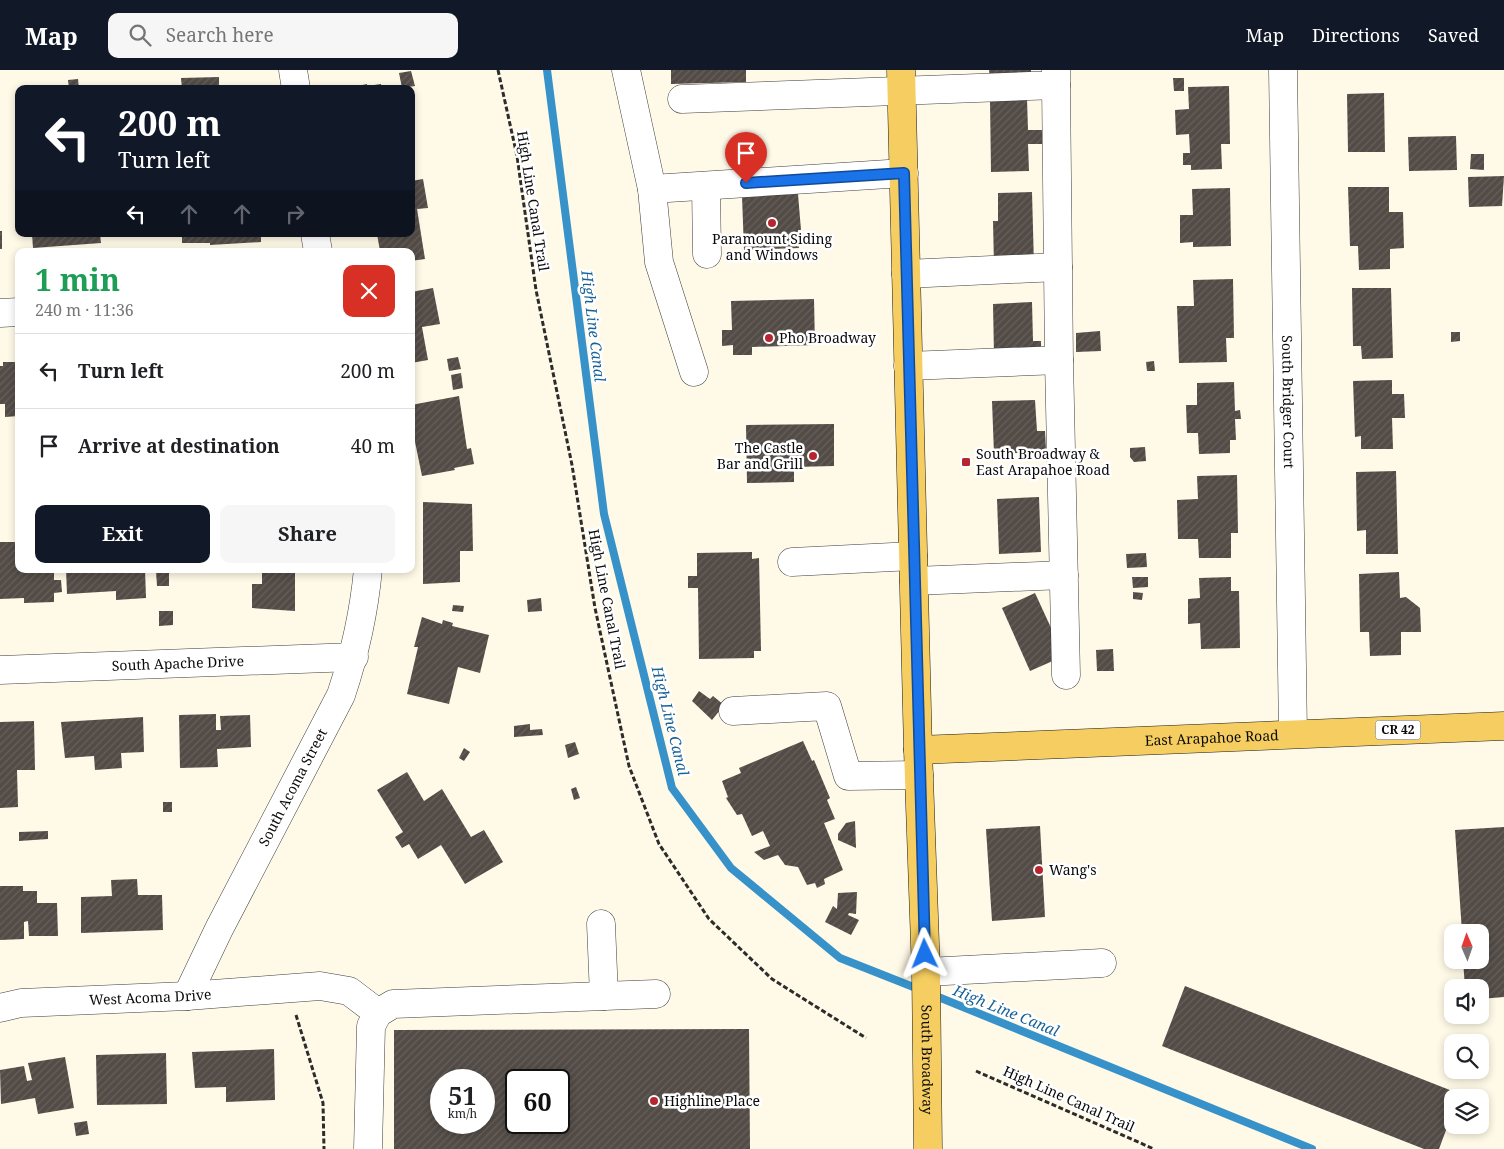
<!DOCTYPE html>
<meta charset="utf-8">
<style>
body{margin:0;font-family:"Noto Serif",serif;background:#f6f6f6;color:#202124;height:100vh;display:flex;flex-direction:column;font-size:19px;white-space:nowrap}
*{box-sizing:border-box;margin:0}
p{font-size:16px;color:#757577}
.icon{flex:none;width:28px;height:28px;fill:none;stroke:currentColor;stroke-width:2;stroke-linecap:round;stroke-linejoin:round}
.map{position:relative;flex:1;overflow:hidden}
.panel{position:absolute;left:15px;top:178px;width:400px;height:325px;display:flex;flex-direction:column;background:#fff;border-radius:10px;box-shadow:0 2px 8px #0003}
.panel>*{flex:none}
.top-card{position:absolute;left:15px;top:15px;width:400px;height:152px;border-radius:10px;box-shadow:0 2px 8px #0003;background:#111827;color:#fff;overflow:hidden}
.needle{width:32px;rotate:358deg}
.tools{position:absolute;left:1444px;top:854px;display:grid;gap:10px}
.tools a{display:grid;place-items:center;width:45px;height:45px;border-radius:10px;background:#fff;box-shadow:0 2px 8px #0003;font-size:25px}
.speed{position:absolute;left:430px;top:999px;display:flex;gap:10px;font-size:25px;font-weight:700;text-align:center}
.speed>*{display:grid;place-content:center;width:65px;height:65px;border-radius:50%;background:#fff;box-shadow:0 2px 8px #0003;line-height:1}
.speed small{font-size:12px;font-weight:400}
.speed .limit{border:2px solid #111;border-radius:8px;background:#fff;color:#111}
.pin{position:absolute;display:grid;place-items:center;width:42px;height:42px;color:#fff;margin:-51px -21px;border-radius:50% 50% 50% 0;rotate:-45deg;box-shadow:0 0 5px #0007}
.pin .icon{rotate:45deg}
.me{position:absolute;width:55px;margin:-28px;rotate:358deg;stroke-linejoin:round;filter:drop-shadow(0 0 4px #0008)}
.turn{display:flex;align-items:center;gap:18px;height:105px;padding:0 20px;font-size:22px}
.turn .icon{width:65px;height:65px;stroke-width:2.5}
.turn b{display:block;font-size:35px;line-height:42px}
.lanes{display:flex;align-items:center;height:48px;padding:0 20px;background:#0003;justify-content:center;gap:25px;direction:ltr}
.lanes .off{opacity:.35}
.round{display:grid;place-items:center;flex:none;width:52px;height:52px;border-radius:10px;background:#f6f6f6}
.overview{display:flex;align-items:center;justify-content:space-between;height:85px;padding:0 20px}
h1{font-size:30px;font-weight:700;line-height:38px;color:#1e9e55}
.action{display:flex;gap:10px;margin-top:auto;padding:10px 20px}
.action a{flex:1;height:58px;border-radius:10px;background:#111827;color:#fff;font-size:20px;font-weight:700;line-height:58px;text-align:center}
.action a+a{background:#f6f6f6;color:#202124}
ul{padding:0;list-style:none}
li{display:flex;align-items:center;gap:15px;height:75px;padding:0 20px;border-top:1px solid #e0e0e0}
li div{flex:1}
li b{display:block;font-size:19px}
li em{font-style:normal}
header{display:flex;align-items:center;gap:30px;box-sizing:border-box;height:70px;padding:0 25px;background:#111827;color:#fff}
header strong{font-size:24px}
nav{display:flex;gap:28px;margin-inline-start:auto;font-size:18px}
.search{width:350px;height:45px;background:#f6f6f6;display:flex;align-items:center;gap:12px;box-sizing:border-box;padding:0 18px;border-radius:10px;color:#757577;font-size:19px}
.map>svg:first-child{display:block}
</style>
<header>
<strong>Map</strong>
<div class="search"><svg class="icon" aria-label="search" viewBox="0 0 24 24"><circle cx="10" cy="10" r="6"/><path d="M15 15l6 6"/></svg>Search here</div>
<nav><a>Map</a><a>Directions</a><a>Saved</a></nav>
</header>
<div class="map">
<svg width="1504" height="1079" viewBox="0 0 1504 1079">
<defs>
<pattern id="building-hatch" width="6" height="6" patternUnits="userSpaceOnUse" patternTransform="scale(1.25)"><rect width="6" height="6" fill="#524b46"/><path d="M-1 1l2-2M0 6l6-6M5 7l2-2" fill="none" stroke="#66605c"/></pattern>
</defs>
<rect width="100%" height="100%" fill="#fff9e7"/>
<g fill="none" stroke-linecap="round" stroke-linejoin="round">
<g stroke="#3692c9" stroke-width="8">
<polyline points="547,0 604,444 672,718 731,798 840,888 921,920"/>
<polyline points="931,924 1312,1079"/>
</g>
</g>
<g fill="url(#building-hatch)" fill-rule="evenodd">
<polygon points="671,0 746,0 746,12 671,14"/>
<polygon points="989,0 1031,0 1031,10 990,11"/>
<polygon points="411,1 415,16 402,18 399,3"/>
<polygon points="219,7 219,19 182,19 181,8"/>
<polygon points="1173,8 1184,8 1184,21 1174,21"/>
<polygon points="78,9 79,19 69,19 68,10"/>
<polygon points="367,14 367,16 381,14 382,19 344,19"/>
<polygon points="1229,16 1230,74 1221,74 1222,99 1191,100 1191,95 1183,95 1183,83 1190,83 1189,64 1176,65 1175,40 1189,39 1188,17"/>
<polygon points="1384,23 1385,82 1348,82 1347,24"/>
<polygon points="1027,29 1028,60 1042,60 1042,74 1028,74 1029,101 991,102 990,30"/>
<polygon points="1456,66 1457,100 1409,101 1408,67"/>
<polygon points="1471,84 1484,84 1484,100 1470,99"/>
<polygon points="1504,106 1502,136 1469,137 1468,107"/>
<polygon points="423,109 428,138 417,139 425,189 411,191 411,181 380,181 377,164 411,164 411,111"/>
<polygon points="1348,117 1389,117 1389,142 1403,142 1404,178 1390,179 1390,199 1359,200 1358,176 1350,176"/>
<polygon points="1230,118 1231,176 1193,177 1193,172 1180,173 1180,145 1193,145 1192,119"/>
<polygon points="1032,122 1034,195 994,195 993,151 998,151 998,123"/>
<polygon points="798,124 801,160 798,160 799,178 744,180 742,126"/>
<rect x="0" y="161" width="2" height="18"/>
<polygon points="32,164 100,164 101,173 33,178"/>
<polygon points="182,164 261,164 261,172 210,175 210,173 182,173"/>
<polygon points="1233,209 1234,268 1226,268 1227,292 1179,293 1177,236 1194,236 1193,210"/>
<polygon points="433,218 440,254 422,257 428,290 411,293 411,222"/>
<polygon points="1352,218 1391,218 1393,288 1362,289 1361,276 1353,276"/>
<polygon points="814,229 815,275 752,277 752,285 733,285 733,275 722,276 722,260 732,260 731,231"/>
<polygon points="1032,232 1033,271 1041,271 1041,288 994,285 993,234"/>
<polygon points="1100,261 1101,281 1076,282 1076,263"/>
<polygon points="1451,262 1460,262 1460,271 1451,272"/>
<polygon points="458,287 461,299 449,301 447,289"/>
<polygon points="1154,291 1155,301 1147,301 1146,292"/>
<polygon points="3,292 19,292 19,346 5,347 5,334 0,334 0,296 3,296"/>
<polygon points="461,303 463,318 453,320 451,305"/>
<polygon points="1392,310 1392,324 1404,324 1405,348 1392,348 1393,379 1361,379 1361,366 1355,367 1353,311"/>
<polygon points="1234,312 1235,341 1240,340 1241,349 1235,349 1236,370 1230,370 1230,383 1199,384 1198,363 1187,363 1186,335 1197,335 1197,313"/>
<polygon points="459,326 467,379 471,378 474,394 454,398 455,400 422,406 415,372 413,372 411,362 411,335"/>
<polygon points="1035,330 1037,361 1045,361 1046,380 1037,380 1037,382 994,384 992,331"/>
<polygon points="834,354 834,396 794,397 794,412 747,413 746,355"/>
<polygon points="1145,377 1146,391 1134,392 1130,387 1130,378"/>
<polygon points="1396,401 1398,484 1366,484 1366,460 1357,461 1356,402"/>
<polygon points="1237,405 1238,463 1231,463 1231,488 1199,488 1198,469 1178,469 1177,430 1198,429 1197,406"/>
<polygon points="1039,427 1041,482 999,484 997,429"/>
<polygon points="423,432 472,434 473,481 460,481 460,512 423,514"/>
<polygon points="0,472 19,472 19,499 54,499 54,510 61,510 62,522 54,523 54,532 24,533 24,528 0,529"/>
<polygon points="752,482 752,489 759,488 761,581 754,581 754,588 699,589 698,518 688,518 688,506 697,506 697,483"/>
<polygon points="1146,483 1147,497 1127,498 1126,484"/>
<polygon points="66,499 145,499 146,528 116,530 116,521 67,524"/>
<polygon points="262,499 295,499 295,541 252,538 252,514 262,514"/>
<polygon points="156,501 169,501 169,516 157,516"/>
<polygon points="1399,502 1400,528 1406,527 1420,538 1421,562 1401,562 1401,585 1370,586 1369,562 1360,562 1359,504"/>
<polygon points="1132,507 1148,507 1148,517 1133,518"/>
<polygon points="1231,507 1231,521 1239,521 1240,578 1201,579 1200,553 1188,554 1188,529 1200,528 1199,508"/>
<polygon points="1133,522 1143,523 1142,530 1133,529"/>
<polygon points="1035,523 1064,586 1030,601 1002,538"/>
<polygon points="541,528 542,541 528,542 527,530"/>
<polygon points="453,535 464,536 463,542 452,541"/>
<polygon points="159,541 173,541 173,555 159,556"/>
<polygon points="422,547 442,554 443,550 453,553 452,556 489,565 480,603 458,597 449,634 407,624 418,577 414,577"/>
<polygon points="1113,579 1114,601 1097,601 1096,580"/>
<polygon points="699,621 710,629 713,626 724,635 712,650 692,631"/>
<polygon points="216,644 216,660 221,660 220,646 250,645 251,677 217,679 218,697 180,698 179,645"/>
<polygon points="143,647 144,682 121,683 122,698 95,700 94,686 65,688 61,652"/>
<polygon points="34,651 35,700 17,700 18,737 0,738 0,652"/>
<polygon points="530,654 530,660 542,659 543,665 514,667 514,656"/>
<polygon points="803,671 812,691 814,690 830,728 827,730 835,749 824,753 843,800 824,809 825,814 817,818 815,813 807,815 798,797 785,795 778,785 764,790 754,782 770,776 763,761 752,766 742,744 737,745 726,728 728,727 722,711 741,703 739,698"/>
<polygon points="575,672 579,684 568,688 565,675"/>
<polygon points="464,678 470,682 464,691 459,688"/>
<polygon points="407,702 424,731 442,719 471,767 484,760 503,792 465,814 441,775 418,789 409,774 402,778 395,767 403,762 377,720"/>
<polygon points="576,717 580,728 574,730 571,719"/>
<rect x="163" y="732" width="9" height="10"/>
<polygon points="855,751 856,778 838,770 838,764 846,753"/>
<polygon points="1040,756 1045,847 992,851 986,759"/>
<polygon points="1504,757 1504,927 1480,929 1480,918 1465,918 1463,890 1480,890 1480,862 1462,862 1455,760"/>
<polygon points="48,761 48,769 19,771 19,762"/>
<polygon points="137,809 138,825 162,825 163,860 81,863 81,827 112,826 111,810"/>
<polygon points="0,816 23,816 23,821 37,821 37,833 57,833 58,866 29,866 28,851 24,852 24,869 0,870"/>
<polygon points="857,822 856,844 849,843 848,845 859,850 851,865 825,852 833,836 837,839 838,823"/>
<polygon points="1185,916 1460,1024 1459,1028 1452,1028 1452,1044 1439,1079 1424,1079 1162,976"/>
<path d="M749 959 750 1079H394V960ZM441 1010H484V1052H441ZM516 1010H559V1052H516Z"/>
<polygon points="274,979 275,1030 226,1032 226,1017 195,1018 192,982"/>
<polygon points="166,983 167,1034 97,1035 96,985"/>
<polygon points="65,987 74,1038 38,1044 35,1028 1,1034 0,1000 24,996 27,1011 32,1010 28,993"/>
<polygon points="87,1051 89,1064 76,1066 74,1053"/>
</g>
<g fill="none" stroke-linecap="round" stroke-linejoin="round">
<g stroke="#3d3d3d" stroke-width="29">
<g id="minor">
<polyline points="293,0 296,19"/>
<polyline points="626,0 652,119 659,192 694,302"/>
<path id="s1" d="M1283 0 1293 664"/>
<polyline points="682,29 1056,15 1056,0"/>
<polyline points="706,116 707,184"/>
<polyline points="652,119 904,103"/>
<polyline points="315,164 318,181"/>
<polyline points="906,204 1058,197"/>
<polyline points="0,243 19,242"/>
<polyline points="1059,290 1066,605"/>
<polyline points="908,296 1059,290 1056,15"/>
<polyline points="792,492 913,486"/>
<polyline points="914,511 1064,505"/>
<path id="s2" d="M0 600 354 587"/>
<polyline points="733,641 827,636 848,706 919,705"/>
<polyline points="601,854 604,926"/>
<polyline points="926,902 1102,893"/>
<path id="s3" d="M187 926 219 859 341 625C355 583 364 543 368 499"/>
<path id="s4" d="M0 938 21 933 187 926 320 916 349 921 378 943"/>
<polyline points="368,1079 371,956 378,943 393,934 656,924"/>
</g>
</g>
<g stroke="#1b1b1b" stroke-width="29">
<g id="major">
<path id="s5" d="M901 0 918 680 926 902 928 1079"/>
<path id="s6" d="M918 680 1504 656"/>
</g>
</g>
<g stroke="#2c2c2c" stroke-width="3" stroke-dasharray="5 2.5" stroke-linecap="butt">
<polyline points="498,0 517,86 536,220 572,395 595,538 629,696 659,774 709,849 772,909 866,968"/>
<polyline points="296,945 323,1033 324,1079"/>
<polyline points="976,1001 1154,1079"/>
</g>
<use href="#minor" stroke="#fff" stroke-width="28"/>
<use href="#major" stroke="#f5cd60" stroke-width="28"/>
</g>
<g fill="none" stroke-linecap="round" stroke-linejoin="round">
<g stroke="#114b97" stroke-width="12">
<polyline id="route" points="746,113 904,103 925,884"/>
</g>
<use href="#route" stroke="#1a73e8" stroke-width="9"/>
</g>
<g fill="#b52631" stroke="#fff" stroke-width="2">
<circle cx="772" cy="153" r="5"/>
<circle cx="769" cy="268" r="5"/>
<circle cx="813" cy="386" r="5"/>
<rect x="961" y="387" width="10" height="10" rx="2.5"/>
<circle cx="1039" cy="800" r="5"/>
<circle cx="654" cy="1031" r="5"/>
</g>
<g text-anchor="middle" stroke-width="5" stroke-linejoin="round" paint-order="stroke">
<rect fill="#fff" stroke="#545454" stroke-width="1" x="1375.5" y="650.5" width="45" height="19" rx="4"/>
<g font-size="12" font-weight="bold" fill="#0a0a0a">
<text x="1398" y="664">CR 42</text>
</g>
<g font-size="14" fill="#0a0a0a" stroke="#fff">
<text transform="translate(533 131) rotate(81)" y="5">High Line Canal Trail</text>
<text dy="5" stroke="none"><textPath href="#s1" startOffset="332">South Bridger Court</textPath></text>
<text transform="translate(607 529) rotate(79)" y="5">High Line Canal Trail</text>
<text dy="5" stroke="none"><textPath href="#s2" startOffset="178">South Apache Drive</textPath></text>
<text dy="5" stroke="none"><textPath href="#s6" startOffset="294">East Arapahoe Road</textPath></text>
<text dy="5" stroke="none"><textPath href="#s3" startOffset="234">South Acoma Street</textPath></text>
<text dy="5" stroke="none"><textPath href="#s4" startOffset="151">West Acoma Drive</textPath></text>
<text dy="5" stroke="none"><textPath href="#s5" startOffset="990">South Broadway</textPath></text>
<text transform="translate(1069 1029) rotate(24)" y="5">High Line Canal Trail</text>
</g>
<g font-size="14" fill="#0a0a0a" stroke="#fff" text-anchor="start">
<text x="772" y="174" text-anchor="middle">Paramount Siding<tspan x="772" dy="16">and Windows</tspan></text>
<text x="779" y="273">Pho Broadway</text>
<text x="803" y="383" text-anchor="end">The Castle<tspan x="803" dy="16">Bar and Grill</tspan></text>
<text x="976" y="389">South Broadway &amp;<tspan x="976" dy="16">East Arapahoe Road</tspan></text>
<text x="1049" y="805">Wang's</text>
<text x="664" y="1036">Highline Place</text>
</g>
<g font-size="15" font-style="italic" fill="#186297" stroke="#fff">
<text transform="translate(593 256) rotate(83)" y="5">High Line Canal</text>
<text transform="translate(670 651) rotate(76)" y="5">High Line Canal</text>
<text transform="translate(1006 941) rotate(22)" y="5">High Line Canal</text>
</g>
</g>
</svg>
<div class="tools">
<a><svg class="needle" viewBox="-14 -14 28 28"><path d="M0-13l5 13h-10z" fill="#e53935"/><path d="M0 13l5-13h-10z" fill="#757577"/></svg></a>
<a><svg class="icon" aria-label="sound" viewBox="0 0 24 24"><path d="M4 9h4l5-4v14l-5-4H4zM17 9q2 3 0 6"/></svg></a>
<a><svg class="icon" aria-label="search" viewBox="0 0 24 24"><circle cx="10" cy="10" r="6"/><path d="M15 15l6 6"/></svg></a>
<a><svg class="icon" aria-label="layers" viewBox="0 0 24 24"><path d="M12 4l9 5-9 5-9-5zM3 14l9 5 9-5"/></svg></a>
</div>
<div class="speed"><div>51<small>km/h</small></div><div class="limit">60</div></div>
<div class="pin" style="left:746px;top:113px;background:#d93025"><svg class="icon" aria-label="arrive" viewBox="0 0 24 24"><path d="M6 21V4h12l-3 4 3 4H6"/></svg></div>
<svg class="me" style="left:925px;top:884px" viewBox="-20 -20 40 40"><path d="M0-17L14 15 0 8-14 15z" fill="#1a73e8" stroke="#fff" stroke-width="4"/></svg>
<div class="top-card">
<div class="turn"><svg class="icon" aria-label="left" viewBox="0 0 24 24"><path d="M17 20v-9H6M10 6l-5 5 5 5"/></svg><div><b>200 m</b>Turn left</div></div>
<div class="lanes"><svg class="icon" aria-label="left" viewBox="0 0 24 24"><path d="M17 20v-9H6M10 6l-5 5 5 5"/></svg><svg class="icon off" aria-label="ahead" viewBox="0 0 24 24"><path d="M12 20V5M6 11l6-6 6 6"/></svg><svg class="icon off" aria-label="ahead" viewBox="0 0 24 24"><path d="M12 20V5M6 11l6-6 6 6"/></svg><svg class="icon off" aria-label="right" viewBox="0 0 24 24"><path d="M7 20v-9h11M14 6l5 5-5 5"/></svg></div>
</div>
<section class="panel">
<div class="overview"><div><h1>1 min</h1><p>240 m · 11:36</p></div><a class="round" style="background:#d93025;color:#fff"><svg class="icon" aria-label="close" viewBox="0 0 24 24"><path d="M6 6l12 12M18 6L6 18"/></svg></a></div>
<ul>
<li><svg class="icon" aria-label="left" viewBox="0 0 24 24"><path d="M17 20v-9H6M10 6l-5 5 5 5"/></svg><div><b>Turn left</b></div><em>200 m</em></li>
<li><svg class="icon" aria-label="arrive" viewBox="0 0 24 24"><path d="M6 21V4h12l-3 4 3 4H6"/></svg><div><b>Arrive at destination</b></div><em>40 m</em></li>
</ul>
<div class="action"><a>Exit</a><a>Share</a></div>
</section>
</div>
